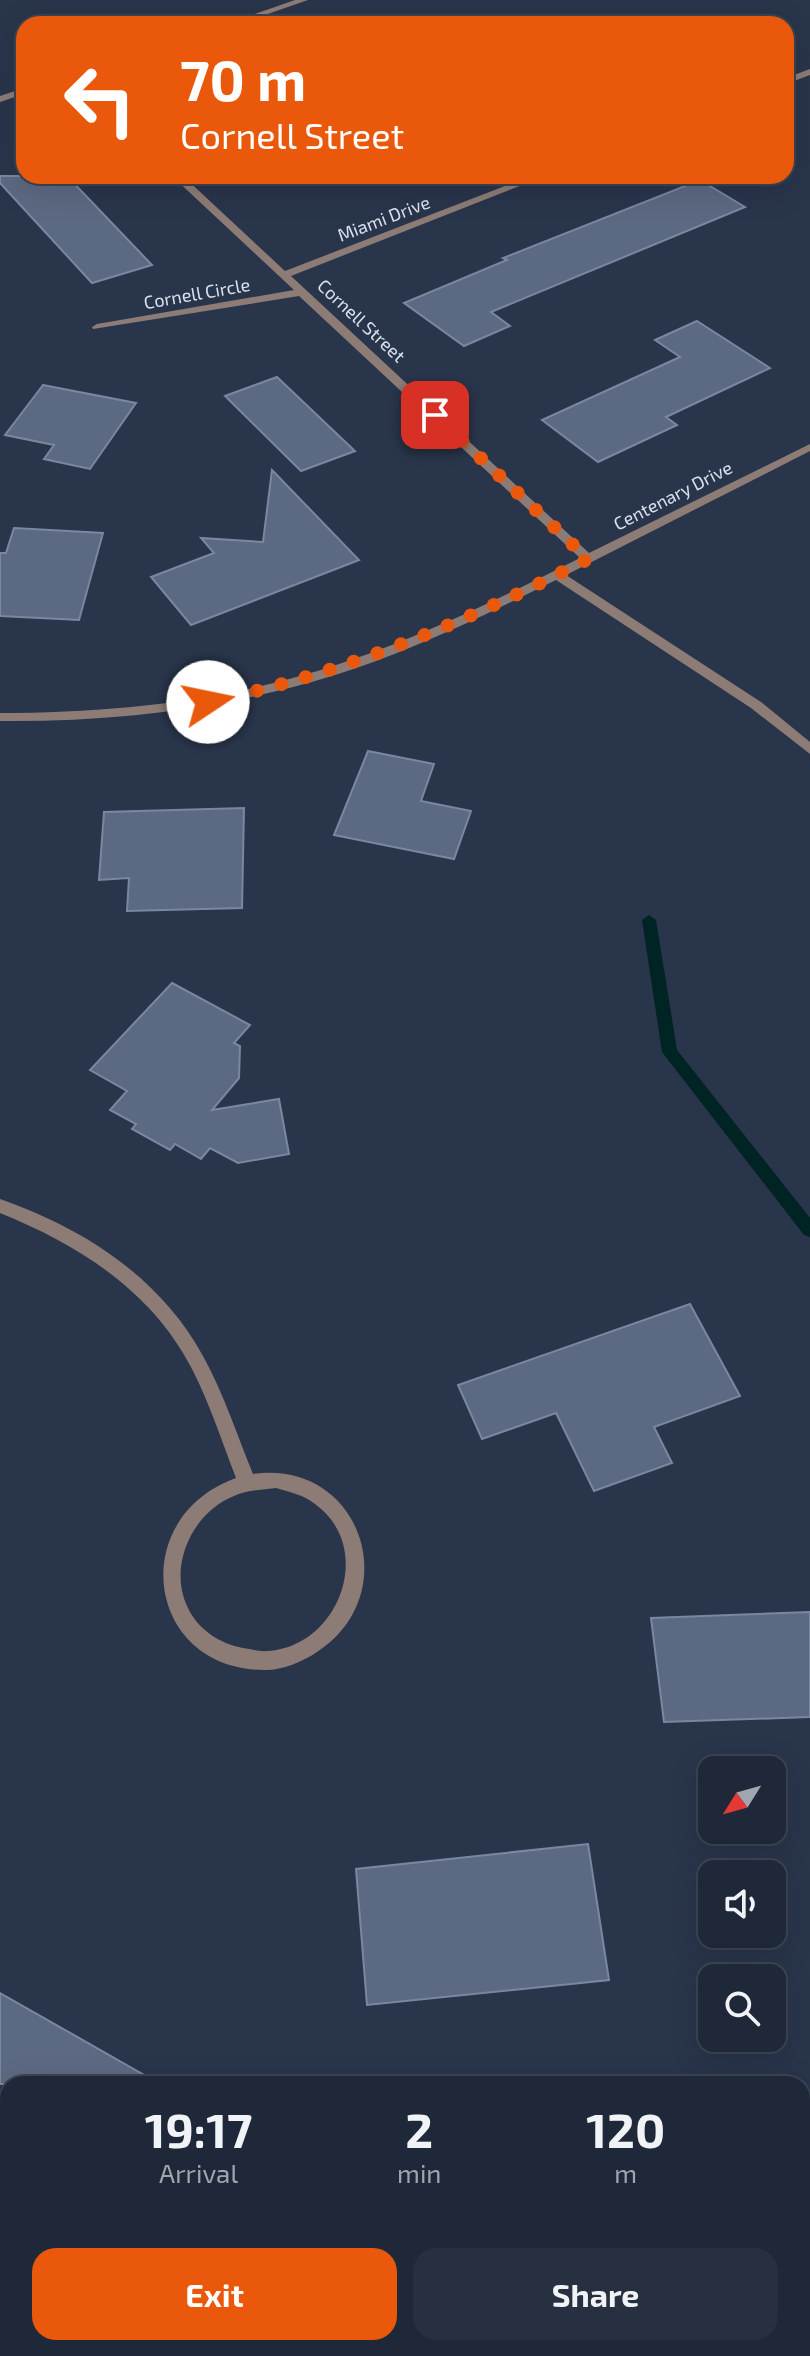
<!DOCTYPE html>
<style>
body{margin:0;font-family:"Exo 2",sans-serif;background:#273040;color:#f1f3f6;height:100vh;display:flex;flex-direction:column;font-size:30px;white-space:nowrap}
*{box-sizing:border-box;margin:0}
p{font-size:26px;color:#a1a6ae}
.icon{flex:none;width:44px;height:44px;fill:none;stroke:currentColor;stroke-width:2;stroke-linecap:round;stroke-linejoin:round}
.map{position:relative;flex:1;overflow:hidden}
.panel{position:absolute;left:0px;top:2076px;width:810px;height:280px;display:flex;flex-direction:column;background:#1f2838;border-radius:24px 24px 0 0;box-shadow:0 8px 32px #0002,0 0 0 2px #3c4453}
.panel>*{flex:none}
.guide{position:absolute;left:16px;top:16px;width:778px;height:168px;border-radius:24px;box-shadow:0 8px 32px #0002,0 0 0 2px #3c4453;background:#ea580c;color:#fff;overflow:hidden}
.needle{width:52px;rotate:233deg}
.controls{position:absolute;left:698px;top:1756px;display:grid;gap:16px}
.controls a{display:grid;place-items:center;width:88px;height:88px;border-radius:16px;background:#1f2838;box-shadow:0 8px 32px #0002,0 0 0 2px #3c4453;font-size:40px}
.pin{position:absolute;display:grid;place-items:center;width:68px;height:68px;color:#fff;margin:-34px;border-radius:16px;box-shadow:0 4px 12px #0006}
.me{position:absolute;width:88px;margin:-44px;rotate:79deg;stroke-linejoin:round;filter:drop-shadow(0 0 6px #0008)}
.turn{display:flex;align-items:center;gap:28px;height:168px;padding:0 32px;font-size:36px}
.turn .icon{width:104px;height:104px;stroke-width:2.5}
.turn b{display:block;font-size:56px;line-height:68px}
.eta{display:flex;justify-content:space-evenly;align-items:center;height:136px;text-align:center}
.eta b{font-size:48px;font-weight:700;line-height:56px}
.cta{display:flex;gap:16px;margin-top:auto;padding:16px 32px}
.cta a{flex:1;height:92px;border-radius:24px;background:#ea580c;color:#fff;font-size:32px;font-weight:700;line-height:92px;text-align:center}
.cta a+a{background:#273040;color:#f1f3f6}
.map>svg:first-child{display:block}
</style>
<div class="map">
<svg width="810" height="2356" viewBox="0 0 810 2356">
<rect width="100%" height="100%" fill="#29354b"/>
<g fill="none" stroke-linecap="round" stroke-linejoin="round">
<polygon fill="#002324" fill-rule="evenodd" points="649,915 656,920 677,1050 810,1218 810,1237 804,1235 662,1052 642,920"/>
</g>
<g fill="#5c6982" stroke="#7a87a1" stroke-width="2">
<polygon points="0,176 67,176 152,265 92,283 0,183"/>
<polygon points="700,180 745,207 491,312 510,326 464,346 404,303 507,260 503,258"/>
<polygon points="697,321 770,368 666,417 677,425 598,462 542,420 680,357 655,340"/>
<polygon points="277,377 355,451 301,471 225,396"/>
<polygon points="43,385 136,403 90,469 44,459 54,445 5,435"/>
<polygon points="272,470 359,560 191,625 151,577 214,553 201,538 263,542"/>
<polygon points="14,528 103,533 79,620 0,616 0,553 6,553"/>
<polygon points="368,751 434,764 421,801 471,811 454,859 334,835"/>
<polygon points="244,808 242,908 127,911 129,878 99,880 104,812"/>
<polygon points="172,983 250,1025 234,1043 240,1046 239,1078 212,1110 279,1099 289,1154 238,1163 210,1148 201,1159 175,1144 170,1150 132,1129 136,1124 110,1110 127,1091 90,1070"/>
<polygon points="690,1304 740,1396 654,1427 672,1463 594,1491 556,1413 482,1439 458,1385"/>
<polygon points="810,1612 810,1717 664,1722 651,1618"/>
<polygon points="588,1844 609,1980 367,2005 356,1869"/>
<polygon points="0,1993 160,2084 0,2084"/>
</g>
<g fill="none" stroke-linecap="round" stroke-linejoin="round">
<g fill="#8c7c75" fill-rule="evenodd">
<polygon points="295,0 308,0 239,24 226,24"/>
<polygon points="810,69 810,75 786,84 786,78"/>
<polygon points="24,88 24,94 0,102 0,96"/>
<path d="M172 176H183L285 271 531 176H545L291 276 589 553 810 444V451L566 575 761 702 810 742V754L751 708 556 580C483 616 410 652 332 676 224 709 113 722 0 721V713C110 713 219 702 324 669 413 641 497 600 580 558L299 296 93 329 92 327 97 324 294 290Z"/>
<path d="M0 1199C83 1228 160 1277 203 1356 224 1394 237 1435 253 1474 361 1459 406 1594 317 1652 302 1662 283 1670 266 1670 146 1671 125 1518 236 1478 222 1442 210 1404 192 1369 152 1291 79 1245 0 1213ZM276 1488C290 1492 304 1495 315 1504 376 1548 339 1647 267 1651 260 1652 251 1649 243 1648 220 1644 197 1629 187 1606 168 1565 193 1512 234 1496 247 1490 262 1490 276 1488Z"/>
</g>
</g>
<g fill="none" stroke-linecap="round" stroke-linejoin="round">
<path stroke="#ea580c" stroke-width="14" stroke-dasharray="0 25.2" d="M208 702C343 674 466 622 588 559L435 415"/>
</g>
<g text-anchor="middle" stroke-width="8" stroke-linejoin="round" paint-order="stroke">
<g font-size="18" fill="#d9e1ef" stroke="#29354b">
<text transform="translate(384 219) rotate(-21)" y="6">Miami Drive</text>
<text transform="translate(197 294) rotate(-10)" y="6">Cornell Circle</text>
<text transform="translate(361 321) rotate(43)" y="6">Cornell Street</text>
<text transform="translate(673 496) rotate(-27)" y="6">Centenary Drive</text>
</g>
</g>
</svg>
<div class="controls">
<a><svg class="needle" viewBox="-14 -14 28 28"><path d="M0-13l5 13h-10z" fill="#e53935"/><path d="M0 13l5-13h-10z" fill="#a1a6ae"/></svg></a>
<a><svg class="icon" aria-label="sound" viewBox="0 0 24 24"><path d="M4 9h4l5-4v14l-5-4H4zM17 9q2 3 0 6"/></svg></a>
<a><svg class="icon" aria-label="search" viewBox="0 0 24 24"><circle cx="10" cy="10" r="6"/><path d="M15 15l6 6"/></svg></a>
</div>
<div class="pin" style="left:435px;top:415px;background:#d93025"><svg class="icon" aria-label="arrive" viewBox="0 0 24 24"><path d="M6 21V4h12l-3 4 3 4H6"/></svg></div>
<svg class="me" style="left:208px;top:702px" viewBox="-20 -20 40 40"><circle r="19" fill="#fff"/><path d="M0-13L10 11 0 6-10 11z" fill="#ea580c"/></svg>
<div class="guide">
<div class="turn"><svg class="icon" aria-label="left" viewBox="0 0 24 24"><path d="M17 20v-9H6M10 6l-5 5 5 5"/></svg><div><b>70 m</b>Cornell Street</div></div>
</div>
<section class="panel">
<div class="eta">
<div><b>19:17</b><p>Arrival</p></div>
<div><b>2</b><p>min</p></div>
<div><b>120</b><p>m</p></div>
</div>
<div class="cta"><a>Exit</a><a>Share</a></div>
</section>
</div>
